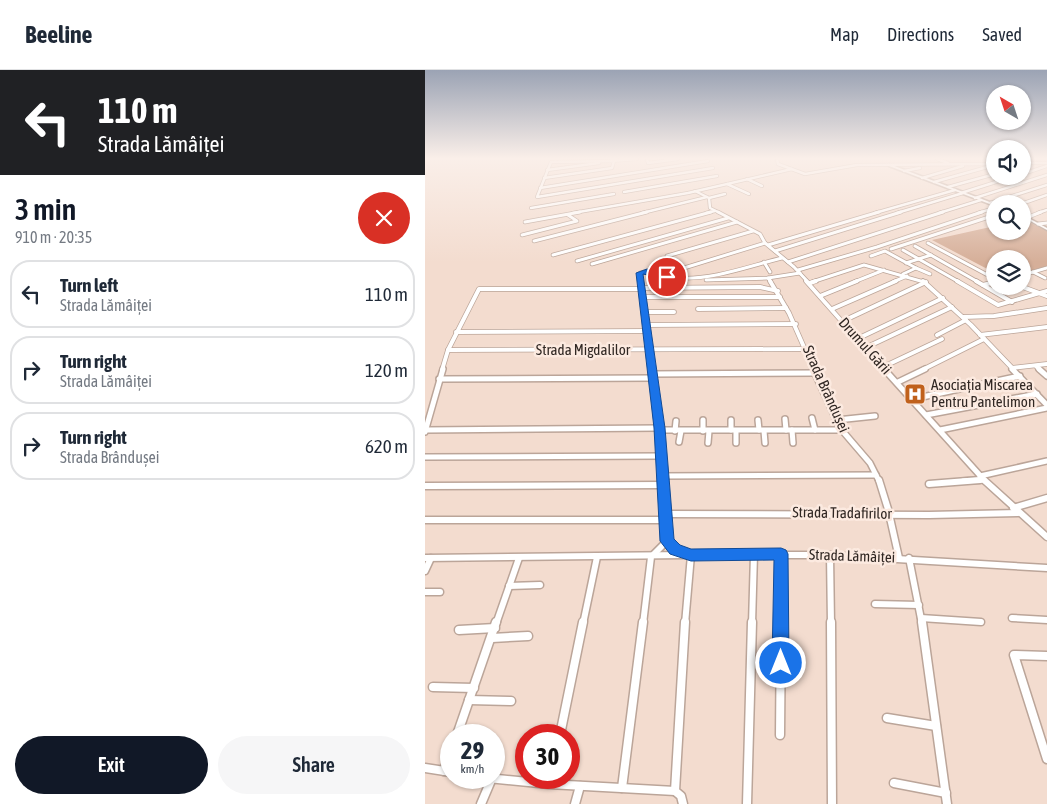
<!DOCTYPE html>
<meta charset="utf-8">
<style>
body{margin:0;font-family:"Asap Condensed",sans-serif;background:#f6f6f7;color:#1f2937;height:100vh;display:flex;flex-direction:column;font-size:19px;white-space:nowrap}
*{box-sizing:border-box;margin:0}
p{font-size:16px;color:#747a83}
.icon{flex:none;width:28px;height:28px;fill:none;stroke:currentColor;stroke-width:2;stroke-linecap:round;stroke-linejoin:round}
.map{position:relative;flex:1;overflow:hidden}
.side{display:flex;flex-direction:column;background:#fff;width:425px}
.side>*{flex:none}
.hud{background:#202124;color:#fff;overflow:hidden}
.needle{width:32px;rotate:321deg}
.fabs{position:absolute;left:561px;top:15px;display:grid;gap:10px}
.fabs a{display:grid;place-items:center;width:45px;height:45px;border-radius:50%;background:#fff;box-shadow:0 1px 4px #0004;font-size:25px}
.speed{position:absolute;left:15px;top:654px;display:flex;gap:10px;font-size:25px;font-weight:700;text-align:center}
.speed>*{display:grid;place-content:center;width:65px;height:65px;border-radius:50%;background:#fff;box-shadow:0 1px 4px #0004;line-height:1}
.speed small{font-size:12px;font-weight:400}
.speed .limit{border:8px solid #d22;background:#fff;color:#111}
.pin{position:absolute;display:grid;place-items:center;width:42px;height:42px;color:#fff;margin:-21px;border:2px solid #fff;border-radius:50%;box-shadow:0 1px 5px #0007}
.me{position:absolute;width:55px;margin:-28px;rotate:0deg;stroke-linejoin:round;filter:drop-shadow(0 0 4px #0008)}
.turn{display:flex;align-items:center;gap:18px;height:105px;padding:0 15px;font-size:22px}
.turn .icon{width:65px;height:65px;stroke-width:2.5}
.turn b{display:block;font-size:35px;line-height:42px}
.round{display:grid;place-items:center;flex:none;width:52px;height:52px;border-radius:26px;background:#f6f6f7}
.head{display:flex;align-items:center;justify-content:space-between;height:85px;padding:0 15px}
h1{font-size:30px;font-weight:600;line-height:38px;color:#111827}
.action{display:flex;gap:10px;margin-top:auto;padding:10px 15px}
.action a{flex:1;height:58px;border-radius:30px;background:#111827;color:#fff;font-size:20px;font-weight:600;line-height:58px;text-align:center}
.action a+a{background:#f6f6f7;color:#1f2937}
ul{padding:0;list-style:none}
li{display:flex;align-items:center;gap:15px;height:68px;margin:0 10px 8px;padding:0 5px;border:2px solid #e0e1e3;border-radius:20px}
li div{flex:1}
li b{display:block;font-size:19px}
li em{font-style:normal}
header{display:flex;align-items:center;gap:30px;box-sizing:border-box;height:70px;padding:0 25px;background:#fff;border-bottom:1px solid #e0e1e3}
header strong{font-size:24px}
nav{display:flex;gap:28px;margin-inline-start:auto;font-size:18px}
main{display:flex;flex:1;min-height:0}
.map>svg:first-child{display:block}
</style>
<header>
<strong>Beeline</strong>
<nav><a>Map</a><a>Directions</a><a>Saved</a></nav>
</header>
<main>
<section class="side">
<div class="hud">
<div class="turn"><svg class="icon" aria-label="left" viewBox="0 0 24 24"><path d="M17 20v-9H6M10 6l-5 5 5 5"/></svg><div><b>110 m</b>Strada Lămâiței</div></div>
</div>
<div class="head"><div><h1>3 min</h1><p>910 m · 20:35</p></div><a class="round" style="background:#d93025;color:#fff"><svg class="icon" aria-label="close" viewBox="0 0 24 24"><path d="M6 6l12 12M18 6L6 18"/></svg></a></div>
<ul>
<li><svg class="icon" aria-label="left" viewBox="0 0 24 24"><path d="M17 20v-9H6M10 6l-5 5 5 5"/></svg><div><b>Turn left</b><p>Strada Lămâiței</p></div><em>110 m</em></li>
<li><svg class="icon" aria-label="right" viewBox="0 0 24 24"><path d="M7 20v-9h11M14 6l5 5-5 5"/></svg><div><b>Turn right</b><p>Strada Lămâiței</p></div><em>120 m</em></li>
<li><svg class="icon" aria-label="right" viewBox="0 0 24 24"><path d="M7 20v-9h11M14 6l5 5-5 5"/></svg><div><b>Turn right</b><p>Strada Brândușei</p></div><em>620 m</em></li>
</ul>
<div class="action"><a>Exit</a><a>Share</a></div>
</section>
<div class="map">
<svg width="622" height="734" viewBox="0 0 622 734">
<rect width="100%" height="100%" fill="#f3dccf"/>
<polygon fill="#d6af99" points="598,149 622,161 622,196 598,203 598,189 570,189 570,203 507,170 570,156 570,161 598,161"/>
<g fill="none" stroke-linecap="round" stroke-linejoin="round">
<g stroke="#bba599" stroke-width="4">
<g id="minor-far5">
<polyline points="222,89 223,93 253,89"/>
<polyline points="352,89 353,94 380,104 432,95 570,94"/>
<polyline points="512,89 523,93"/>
<polyline points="185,91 212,89"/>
<polyline points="187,91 126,92 112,127 288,98"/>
<polyline points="598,93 622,93"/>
<polyline points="122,100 174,93"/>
<polyline points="479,101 495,98"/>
<polyline points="598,104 622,96"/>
<polyline points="119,108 187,98 189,91"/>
<polyline points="497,108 538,96"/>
<polyline points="322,109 337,116"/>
<polyline points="509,112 566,96"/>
<polyline points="302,114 324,124"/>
<polyline points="523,117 570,104"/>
<polyline points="115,118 283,91"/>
<polyline points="270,121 284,128 285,138 295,143"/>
<polyline points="199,122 292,106"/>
<polyline points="536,123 590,106"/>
<polyline points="284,128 300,124"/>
<polyline points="550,128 622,105"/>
<polyline points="565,133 622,115"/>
<polyline points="596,134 622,125"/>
<polyline points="106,138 189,124"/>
<polyline points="148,143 263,123 367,99"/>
<polyline points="217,143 282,127"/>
<polyline points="281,143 290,141"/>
<polyline points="450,143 530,120"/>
<polyline points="472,143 538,123"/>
<polyline points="514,143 556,130"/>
<polyline points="553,143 570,138"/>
<polyline points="613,143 622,140"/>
</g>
</g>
<g stroke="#bba599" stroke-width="4.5">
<g id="minor-far4">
<polyline points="293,142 335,164 340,173 369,197 383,212"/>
<polyline points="601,148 616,142"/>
<polyline points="100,152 155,142"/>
<polyline points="613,154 622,153"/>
<polyline points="97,165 152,151 143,145"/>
<polyline points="109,171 222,142"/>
<polyline points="503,173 570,209"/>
<polyline points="343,175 454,142"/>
<polyline points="490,176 553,212"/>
<polyline points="466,179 570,145"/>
<polyline points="478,180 534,212"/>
<polyline points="350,181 476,142"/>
<polyline points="128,185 286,142"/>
<polyline points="242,186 328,161"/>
<polyline points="446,186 460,181 491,198 478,204"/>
<polyline points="152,191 303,148"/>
<polyline points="339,192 345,202"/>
<polyline points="363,192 518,142"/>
<polyline points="481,193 506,185"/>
<polyline points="167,194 312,152"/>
<polyline points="259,198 340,173"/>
<polyline points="491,198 505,204"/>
<polyline points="373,200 452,177 557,142"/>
<polyline points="608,202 620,208"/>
<polyline points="598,205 622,198"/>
<polyline points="343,208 346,212"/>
<polyline points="281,210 343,208 375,203"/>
<path d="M216 212 215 203 219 202C231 202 242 207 254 208 288 210 324 196 357 188"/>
<polyline points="387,212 439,195 499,212"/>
<polyline points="429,212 459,200"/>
<polyline points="468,212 482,206"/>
</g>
</g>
<g stroke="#bba599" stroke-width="5.5">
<g id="minor-far3">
<polyline points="216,211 227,300"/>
<polyline points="345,211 364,243 389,300"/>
<polyline points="381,211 460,300"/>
<polyline points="498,211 546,255 589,300"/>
<polyline points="532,211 573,235 622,221"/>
<polyline points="551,211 587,232"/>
<polyline points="385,213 391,211"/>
<polyline points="558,215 570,212"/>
<polyline points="595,216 622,226"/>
<polyline points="217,218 335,217 353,221"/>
<polyline points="395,226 432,211"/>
<polyline points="217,227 355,227"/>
<polyline points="273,239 361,238"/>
<polyline points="407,239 471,211"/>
<polyline points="219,242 249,242"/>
<polyline points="538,247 569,246 622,238"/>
<polyline points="418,251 501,212"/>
<polyline points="221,255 371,254"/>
<polyline points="31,262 222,261"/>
<polyline points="512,265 541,250"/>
<polyline points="555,265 622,257"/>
<polyline points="434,268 518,228"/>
<polyline points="442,277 527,237"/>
<polyline points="23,280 382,279"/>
<polyline points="460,296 517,269"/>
<polyline points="611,296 615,300"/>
<polyline points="587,298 622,294"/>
<polyline points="17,300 23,280 54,219 217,219"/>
<polyline points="497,300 559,269"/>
</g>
</g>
<g stroke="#bba599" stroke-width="8">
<g id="minor-far2">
<polyline points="227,299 238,411"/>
<polyline points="388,299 415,358 445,393 454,411"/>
<polyline points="459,299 560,411"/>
<polyline points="587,299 622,335"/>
<polyline points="614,299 622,306"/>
<polyline points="227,304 391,303"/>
<polyline points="14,309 228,308"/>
<polyline points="473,312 500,299"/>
<polyline points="488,329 595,306"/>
<polyline points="501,345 612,324"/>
<polyline points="387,348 390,360"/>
<polyline points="360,349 361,360"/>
<polyline points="278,350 278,361"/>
<polyline points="306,350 306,360"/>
<polyline points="333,350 334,360"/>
<polyline points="412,350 450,346"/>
<polyline points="1,360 234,358"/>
<polyline points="234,360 417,360"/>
<polyline points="367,360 368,373"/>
<polyline points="515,360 622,338"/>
<polyline points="250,361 251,351"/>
<polyline points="311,361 311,373"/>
<polyline points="339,361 340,373"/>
<polyline points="0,362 18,299"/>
<polyline points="254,372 256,361"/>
<polyline points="283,373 284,361"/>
<polyline points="0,387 236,386"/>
<polyline points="237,406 451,405"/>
<polyline points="555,406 622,391"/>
<polyline points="538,411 558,410"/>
</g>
</g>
<g stroke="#bba599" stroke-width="9">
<g id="minor-far1">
<polyline points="238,410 242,471 250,479 266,485 405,485 622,498"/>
<polyline points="454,410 463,439 474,488"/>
<polyline points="559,410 622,467"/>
<polyline points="504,414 555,410"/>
<polyline points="0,416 237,415"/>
<polyline points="588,438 622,428"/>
<polyline points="241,444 504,445 593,443"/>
<polyline points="0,450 241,450"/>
<polyline points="405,485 406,554"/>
<polyline points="0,488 260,485"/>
<polyline points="484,488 497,554"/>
<polyline points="0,501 6,488"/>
<polyline points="84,516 115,515"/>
<polyline points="0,522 15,522"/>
<polyline points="450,534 494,535"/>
<polyline points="496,548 556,552"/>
<polyline points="587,548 622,550"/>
<polyline points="71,554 94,488"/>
<polyline points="158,554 172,487"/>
<polyline points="218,554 226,487 242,471"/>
<polyline points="260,554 266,485"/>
<polyline points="327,554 329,484"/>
<polyline points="356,554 356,484"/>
</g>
</g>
<g stroke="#bba599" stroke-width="11">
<g id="minor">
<polyline points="406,552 407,734"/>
<polyline points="497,552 522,734"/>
<polyline points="34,560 70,558"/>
<polyline points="67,568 103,566"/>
<polyline points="622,586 589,585 622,689"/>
<polyline points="8,617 49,618"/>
<polyline points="44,630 86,631"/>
<polyline points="462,648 511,656"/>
<polyline points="32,665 71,552"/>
<polyline points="135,665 158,552"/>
<polyline points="355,665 356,552"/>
<polyline points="0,698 26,702"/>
<polyline points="19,701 26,681"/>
<polyline points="63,708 124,714 250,721"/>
<polyline points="469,713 521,723"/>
<polyline points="197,718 218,552"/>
<polyline points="56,734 67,708"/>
<polyline points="150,734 155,716"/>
<polyline points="258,734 256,726 250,721 260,552"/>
<polyline points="322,734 327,552"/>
</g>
</g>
<g stroke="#bba599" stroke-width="3">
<g id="tertiary">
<polygon points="464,94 570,134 570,136 464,96"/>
<polygon points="598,145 622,158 622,160 598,147"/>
</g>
</g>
<use href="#minor-far5" stroke="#fff" stroke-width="2.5"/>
<use href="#minor-far4" stroke="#fff" stroke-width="3"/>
<use href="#minor-far3" stroke="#fff" stroke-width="4"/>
<use href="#minor-far2" stroke="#fff" stroke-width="5"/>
<use href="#minor-far1" stroke="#fff" stroke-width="6"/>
<use href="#minor" stroke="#fff" stroke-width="8"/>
<use href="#tertiary" fill="#fff" fill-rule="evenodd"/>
</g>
<linearGradient id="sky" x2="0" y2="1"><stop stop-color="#9ba3b4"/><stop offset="0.46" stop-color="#faefe9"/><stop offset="1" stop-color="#faefe9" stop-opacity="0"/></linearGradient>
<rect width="622" height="192" fill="url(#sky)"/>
<polygon fill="#1a73e8" stroke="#114b97" points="222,199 246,207 242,209 218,204 240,358 249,469 255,475 266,479 356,478 361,480 363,484 364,593 361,599 356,601 350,599 347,593 349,490 266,491 245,484 235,471 229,358 211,203"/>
<defs>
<g id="hospital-square" transform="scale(1.125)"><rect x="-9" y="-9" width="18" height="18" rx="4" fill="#c0611c" stroke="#fceae0"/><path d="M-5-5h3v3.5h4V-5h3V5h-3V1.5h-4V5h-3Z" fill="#fff"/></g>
</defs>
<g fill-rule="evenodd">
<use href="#hospital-square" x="490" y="324"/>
</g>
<g text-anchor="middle" stroke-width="5" stroke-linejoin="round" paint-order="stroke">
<g font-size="15" fill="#302723" stroke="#fceae0">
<text transform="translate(440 276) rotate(48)" y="5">Drumul Gării</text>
<text x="158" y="285">Strada Migdalilor</text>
<text transform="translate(401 319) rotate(66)" y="5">Strada Brândușei</text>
<text transform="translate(417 443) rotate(1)" y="5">Strada Tradafirilor</text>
<text transform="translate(427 486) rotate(2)" y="5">Strada Lămâiței</text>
</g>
<g font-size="15" fill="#302723" stroke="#fceae0" text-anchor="start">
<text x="506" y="320">Asociația Miscarea<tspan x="506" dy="17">Pentru Pantelimon</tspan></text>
</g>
</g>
</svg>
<div class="fabs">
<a><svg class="needle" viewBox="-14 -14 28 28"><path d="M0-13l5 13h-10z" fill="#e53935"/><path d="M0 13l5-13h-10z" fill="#747a83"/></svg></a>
<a><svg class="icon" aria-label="sound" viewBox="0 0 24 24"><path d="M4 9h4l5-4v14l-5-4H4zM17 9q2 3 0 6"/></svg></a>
<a><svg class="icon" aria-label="search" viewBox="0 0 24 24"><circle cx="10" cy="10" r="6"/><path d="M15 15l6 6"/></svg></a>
<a><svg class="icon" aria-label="layers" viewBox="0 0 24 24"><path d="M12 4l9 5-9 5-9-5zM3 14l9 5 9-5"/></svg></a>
</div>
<div class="speed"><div>29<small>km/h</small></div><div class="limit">30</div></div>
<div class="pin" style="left:242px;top:207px;background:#d93025"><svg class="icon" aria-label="arrive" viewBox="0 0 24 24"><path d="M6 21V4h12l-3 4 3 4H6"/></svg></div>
<svg class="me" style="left:356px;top:593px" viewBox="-20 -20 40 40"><circle r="17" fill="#1a73e8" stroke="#fff" stroke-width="3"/><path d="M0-11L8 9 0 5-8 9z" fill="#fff"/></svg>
</div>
</main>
